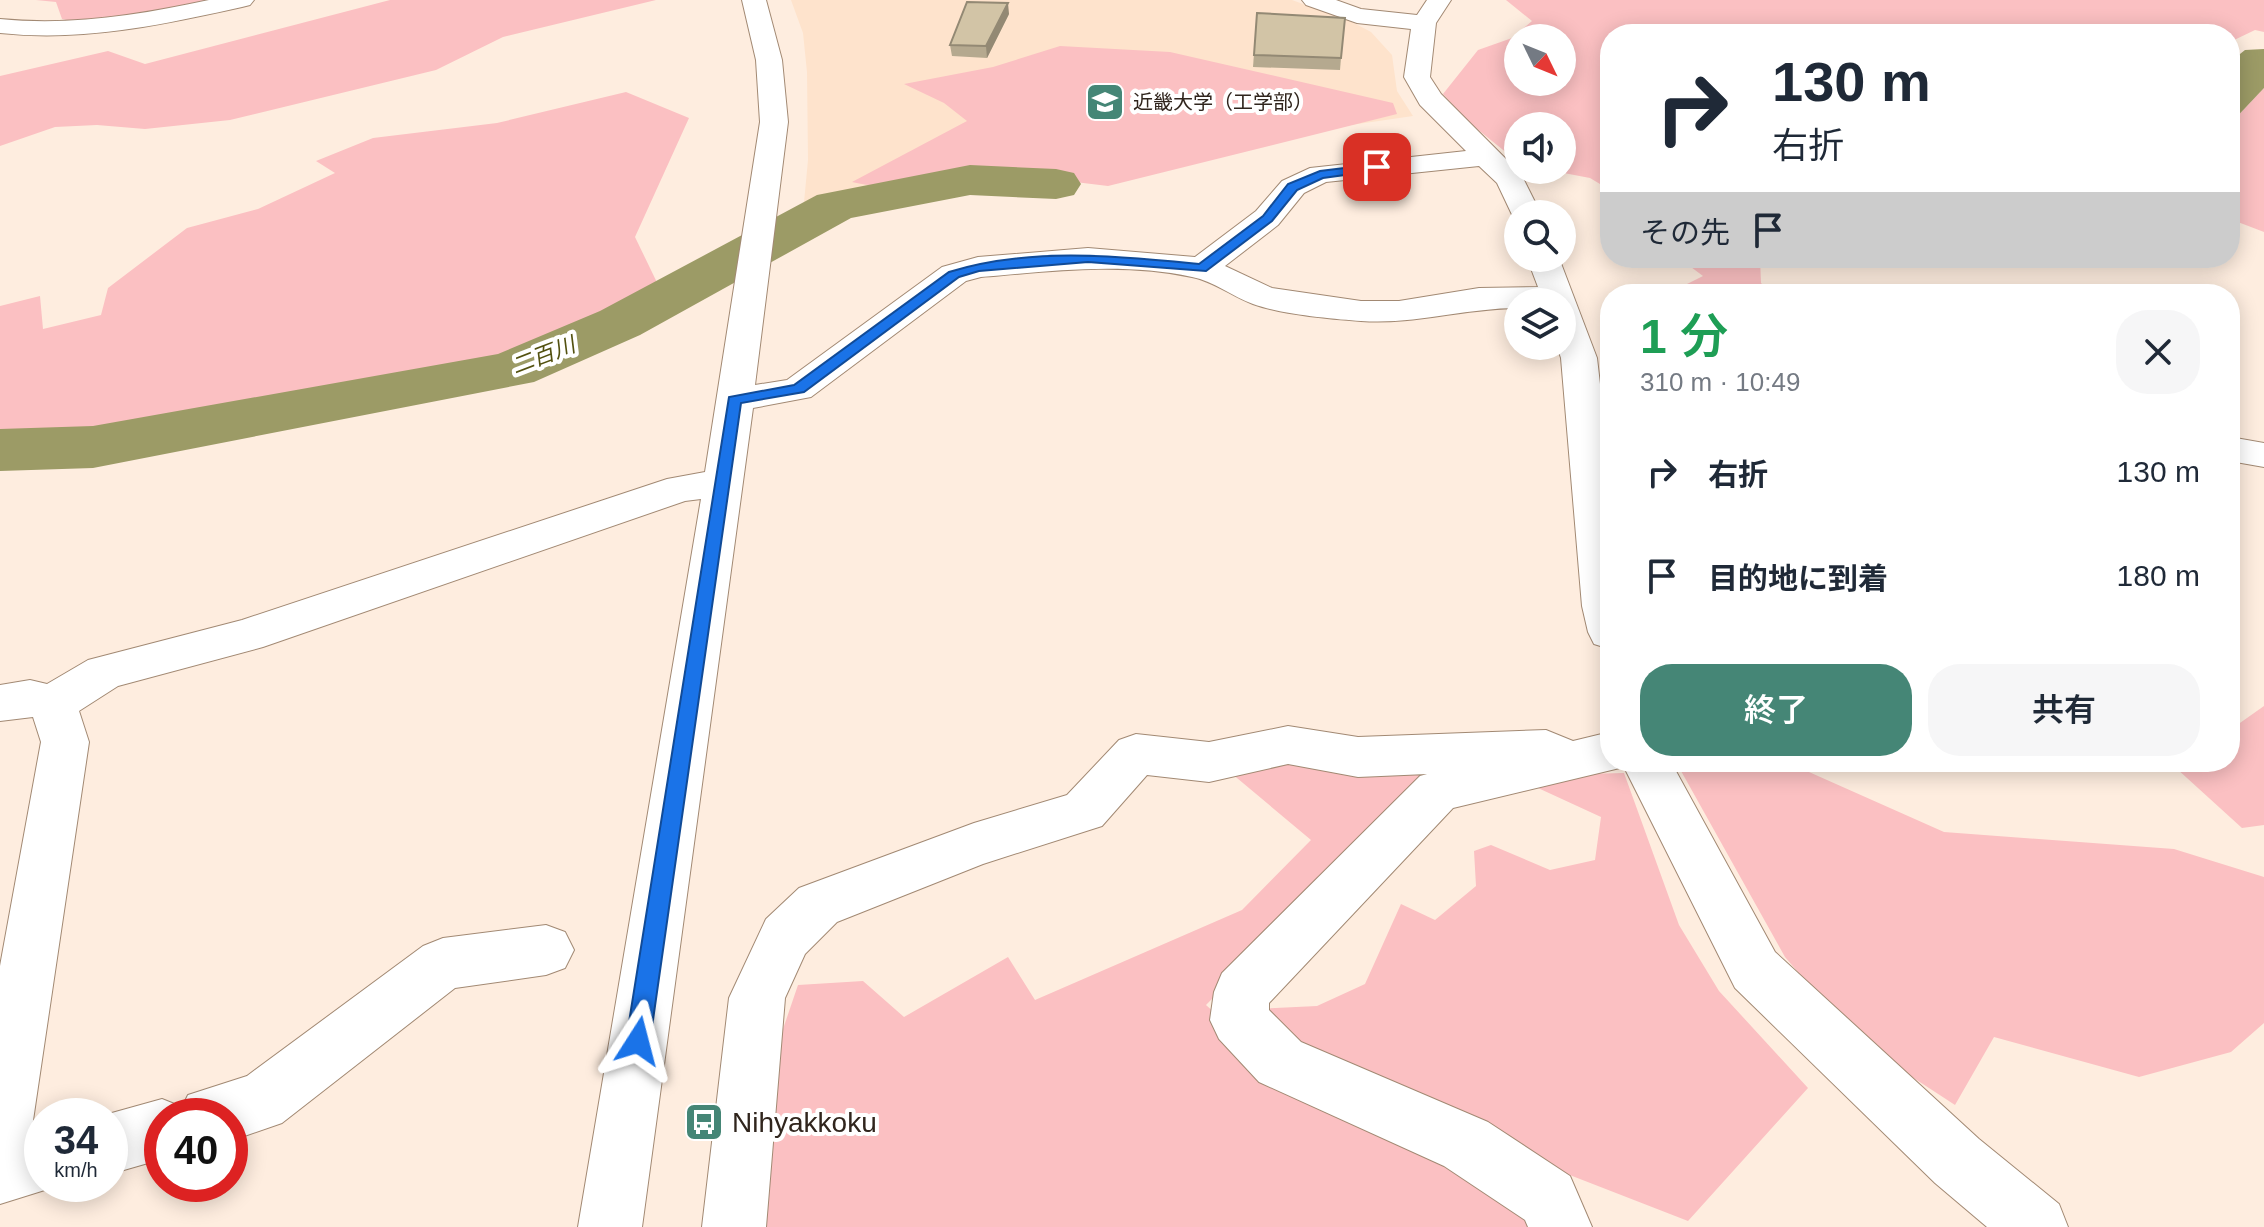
<!DOCTYPE html>
<html lang="ja">
<meta charset="utf-8">
<style>
body{margin:0;font-family:Arial,"Noto Sans JP",sans-serif;background:#f6f6f7;color:#1f2937;height:100vh;display:flex;flex-direction:column;font-size:30px;white-space:nowrap}
*{box-sizing:border-box;margin:0}
p{font-size:26px;color:#747a83}
.icon{flex:none;width:44px;height:44px;fill:none;stroke:currentColor;stroke-width:2;stroke-linecap:round;stroke-linejoin:round}
.map{position:relative;flex:1;overflow:hidden}
.panel{position:absolute;left:1600px;top:284px;width:640px;height:488px;display:flex;flex-direction:column;background:#fff;border-radius:32px;box-shadow:0 4px 20px #0003}
.panel>*{flex:none}
.hud{position:absolute;left:1600px;top:24px;width:640px;height:244px;border-radius:32px;box-shadow:0 4px 20px #0003;background:#fff;color:#1f2937;overflow:hidden}
.needle{width:52px;rotate:133deg}
.fabs{position:absolute;left:1504px;top:24px;display:grid;gap:16px}
.fabs a{display:grid;place-items:center;width:72px;height:72px;border-radius:50%;background:#fff;box-shadow:0 4px 20px #0003;font-size:40px}
.speed{position:absolute;left:24px;top:1098px;display:flex;gap:16px;font-size:40px;font-weight:700;text-align:center}
.speed>*{display:grid;place-content:center;width:104px;height:104px;border-radius:50%;background:#fff;box-shadow:0 4px 20px #0003;line-height:1}
.speed small{font-size:20px;font-weight:400}
.speed .limit{border:12px solid #d22;background:#fff;color:#111}
.pin{position:absolute;display:grid;place-items:center;width:68px;height:68px;color:#fff;margin:-34px;border-radius:16px;box-shadow:0 4px 12px #0006}
.me{position:absolute;width:88px;margin:-44px;rotate:9deg;stroke-linejoin:round;filter:drop-shadow(0 0 6px #0008)}
.turn{display:flex;align-items:center;gap:28px;height:168px;padding:0 40px;font-size:36px}
.turn .icon{width:104px;height:104px;stroke-width:2.5}
.turn b{display:block;font-size:56px;line-height:68px}
.then{display:flex;align-items:center;height:76px;padding:0 40px;background:#0003;gap:16px;font-size:30px}
.round{display:grid;place-items:center;flex:none;width:84px;height:84px;border-radius:32px;background:#f6f6f7}
.headline{display:flex;align-items:center;justify-content:space-between;height:136px;padding:0 40px}
h1{font-size:48px;font-weight:600;line-height:60px;color:#1e9e55}
.button{display:flex;gap:16px;margin-top:auto;padding:16px 40px}
.button a{flex:1;height:92px;border-radius:32px;background:#458676;color:#fff;font-size:32px;font-weight:600;line-height:92px;text-align:center}
.button a+a{background:#f6f6f7;color:#1f2937}
ul{padding:0;list-style:none}
li{display:flex;align-items:center;gap:24px;height:104px;padding:0 40px}
li div{flex:1}
li b{display:block;font-size:30px}
li em{font-style:normal}
.map>svg:first-child{display:block}
</style>
<div class="map">
<svg width="2264" height="1227" viewBox="0 0 2264 1227">
<rect width="100%" height="100%" fill="#feeddf"/>
<polygon fill="#fee3cc" points="791,0 1292,0 1352,22 1371,32 1392,55 1397,91 1413,116 837,200 803,213 808,160 807,72 803,33"/>
<g fill="#fbc0c2" fill-rule="evenodd">
<polygon points="36,0 230,0 91,25 62,19 56,2"/>
<polygon points="390,0 656,0 503,37 436,70 230,120 145,129 97,125 55,127 0,146 0,76 108,51 145,64"/>
<path d="M1506 0H2264V32L2255 30 2230 42V34H1610V190L1590 178 1548 170H1562V126H1518V162L1466 120 1443 94 1478 50 1512 38 1532 21ZM1518 38H1562V82H1518Z"/>
<path d="M1060 46 1170 52 1393 103 1397 114 1108 186C1062 180 1014 174 967 176 928 177 890 192 852 182L967 121 944 103 904 84 993 67Z"/>
<polygon points="2264,88 2264,232 2230,219 2230,124"/>
<polygon points="626,92 689,118 635,237 665,299 555,349 360,404 151,441 0,443 0,306 40,296 43,329 101,315 108,288 187,228 258,209 335,173 316,161 373,138 497,123"/>
<polygon points="1679,258 1760,258 1761,283 1771,294 1705,294 1679,288 1703,276"/>
<polygon points="2264,706 2264,825 2242,828 2176,768 2184,762 2230,762 2230,730"/>
<polygon points="1291,754 1456,764 1424,783 1206,1005 1275,1068 1454,1152 1546,1227 756,1227 768,1073 798,985 863,981 904,1017 1008,957 1035,1000 1242,910 1311,840 1231,773"/>
<polygon points="1676,762 1791,764 1944,832 2174,849 2264,877 2264,1023 2231,1052 2139,1077 1994,1037 1955,1105 1857,1041 1785,957"/>
<polygon points="1624,773 1679,925 1719,991 1808,1088 1688,1221 1482,1141 1282,1052 1255,1009 1317,1006 1365,984 1401,904 1435,920 1476,886 1474,851 1491,845 1550,870 1595,860 1601,817 1538,788 1581,774"/>
</g>
<polygon fill="#9c9b66" points="2264,49 2264,88 2230,124 2230,62 2245,50"/>
<g fill="none" stroke-linecap="round" stroke-linejoin="round">
<polygon fill="#9c9b66" fill-rule="evenodd" points="970,165 1056,169 1074,173 1081,184 1074,195 1056,199 970,195 851,218 640,335 534,382 93,468 0,471 0,429 93,426 498,354 600,311 817,195"/>
<g stroke="#a28973" stroke-width="2">
<g id="minor">
<path d="M209 0H254L250 5 242 7C161 25 83 42 0 33V19C71 26 139 15 209 0Z"/>
<path d="M742 0H766L782 60 788 122 755 385 787 380 942 267 978 257 1088 248 1195 257 1256 211 1282 181 1310 168 1466 151 1420 105 1404 77 1411 29 1357 23 1306 5 1302 0H1336L1361 9 1417 15 1427 0H1451L1436 23 1430 77 1441 94 1521 174 1541 214H1518V221H1515L1497 183 1479 166 1326 182 1304 193 1278 225 1225 266 1272 288 1361 301H1399L1479 288 1538 287 1527 258H1559L1597 358 1610 471V649L1594 644 1588 632 1582 606 1561 358 1557 346H1562V302H1518V308C1465 308 1414 325 1361 321 1332 319 1280 314 1253 304 1233 297 1214 281 1192 277 1123 262 1051 271 981 277L966 281 811 397 753 408 642 1227H578L701 499 685 501 263 647 118 686 79 711 89 742 31 1134 42 1131V1184H64L0 1204V966L41 742 33 717 0 721V685L30 680 47 684 88 660 242 620 667 479 705 472 760 122 756 60Z"/>
<polygon points="2230,437 2264,443 2264,467 2230,461"/>
<polygon points="1288,726 1358,737 1546,730 1573,741 1610,732 1610,762 1671,762 1775,952 1979,1139 2059,1204 2068,1227 1987,1227 1935,1183 1735,988 1624,767 1453,808 1269,1003 1269,1010 1301,1042 1488,1122 1570,1176 1592,1227 1528,1227 1525,1220 1444,1166 1259,1082 1219,1039 1210,1020 1214,992 1222,973 1420,776 1427,774 1358,777 1288,764 1209,782 1147,775 1102,826 983,864 837,922 805,954 785,998 766,1227 702,1227 729,998 766,919 799,888 974,823 1067,795 1119,740 1136,734 1209,742"/>
<polygon points="546,925 565,932 574,950 565,968 546,975 455,988 282,1123 230,1141 230,1116 162,1116 162,1159 110,1174 110,1116 101,1116 162,1099 182,1107 188,1095 247,1076 423,946 443,938"/>
</g>
</g>
<use href="#minor" fill="#fff" fill-rule="evenodd"/>
</g>
<g fill="#b5a98f">
<polygon points="1257,13 1341,58 1340,70 1253,67"/>
<polygon points="1009,14 987,58 952,56 950,45"/>
</g>
<polygon fill="#938974" points="1008,3 1009,14 987,58 986,46"/>
<g fill="#d2c4a6" stroke="#938974" stroke-width="2">
<polygon points="967,2 1008,3 986,46 950,45"/>
<polygon points="1257,13 1345,18 1341,58 1254,55"/>
</g>
<path fill="#1a73e8" stroke="#114b97" stroke-width="2" d="M1377 164 1383 167 1381 170 1323 178 1297 190 1272 221 1206 271 1088 262 979 271 959 277 804 392 741 403 650 1041 647 1049 638 1053 630 1049 626 1041 729 397 794 385 949 272C1030 247 1116 256 1199 264L1263 216 1288 184 1320 171Z"/>
<defs>
<g id="university-square" transform="scale(2)"><rect x="-9" y="-9" width="18" height="18" rx="4" fill="#458676" stroke="#fff"/><path d="M0-5L7-2L0 1L-7-2ZM-4 1L0 2.5L4 1V4Q0 6-4 4Z" fill="#fff"/></g>
<g id="bus-square" transform="scale(2)"><rect x="-9" y="-9" width="18" height="18" rx="4" fill="#458676" stroke="#fff"/><path d="M-5-6H5V4H4V6H2V4H-2V6H-4V4H-5ZM-3.5-4V0h7V-4ZM-3.5 1.2v1.5H-2V1.2ZM2 1.2v1.5H3.5V1.2Z" fill="#fff"/></g>
</defs>
<g fill-rule="evenodd">
<use href="#university-square" x="1105" y="102"/>
<use href="#bus-square" x="704" y="1122"/>
</g>
<g text-anchor="middle" stroke-width="8" stroke-linejoin="round" paint-order="stroke">
<g font-size="20" fill="#30251d" stroke="#fff" text-anchor="start">
<text x="1133" y="109">近畿大学（工学部）</text>
</g>
<g font-size="22" font-style="italic" fill="#535110" stroke="#fff">
<text transform="translate(543 355) rotate(-21)" y="8">二百川</text>
</g>
<g font-size="28" fill="#30251d" stroke="#fff" text-anchor="start">
<text x="732" y="1132">Nihyakkoku</text>
</g>
</g>
</svg>
<div class="fabs">
<a><svg class="needle" viewBox="-14 -14 28 28"><path d="M0-13l5 13h-10z" fill="#e53935"/><path d="M0 13l5-13h-10z" fill="#747a83"/></svg></a>
<a><svg class="icon" aria-label="sound" viewBox="0 0 24 24"><path d="M4 9h4l5-4v14l-5-4H4zM17 9q2 3 0 6"/></svg></a>
<a><svg class="icon" aria-label="search" viewBox="0 0 24 24"><circle cx="10" cy="10" r="6"/><path d="M15 15l6 6"/></svg></a>
<a><svg class="icon" aria-label="layers" viewBox="0 0 24 24"><path d="M12 4l9 5-9 5-9-5zM3 14l9 5 9-5"/></svg></a>
</div>
<div class="speed"><div>34<small>km/h</small></div><div class="limit">40</div></div>
<div class="pin" style="left:1377px;top:167px;background:#d93025"><svg class="icon" aria-label="arrive" viewBox="0 0 24 24"><path d="M6 21V4h12l-3 4 3 4H6"/></svg></div>
<svg class="me" style="left:638px;top:1041px" viewBox="-20 -20 40 40"><path d="M0-17L14 15 0 8-14 15z" fill="#1a73e8" stroke="#fff" stroke-width="4"/></svg>
<div class="hud">
<div class="turn"><svg class="icon" aria-label="right" viewBox="0 0 24 24"><path d="M7 20v-9h11M14 6l5 5-5 5"/></svg><div><b>130 m</b>右折</div></div>
<div class="then">その先<svg class="icon" aria-label="arrive" viewBox="0 0 24 24"><path d="M6 21V4h12l-3 4 3 4H6"/></svg></div>
</div>
<section class="panel">
<div class="headline"><div><h1>1 分</h1><p>310 m · 10:49</p></div><a class="round"><svg class="icon" aria-label="close" viewBox="0 0 24 24"><path d="M6 6l12 12M18 6L6 18"/></svg></a></div>
<ul>
<li><svg class="icon" aria-label="right" viewBox="0 0 24 24"><path d="M7 20v-9h11M14 6l5 5-5 5"/></svg><div><b>右折</b></div><em>130 m</em></li>
<li><svg class="icon" aria-label="arrive" viewBox="0 0 24 24"><path d="M6 21V4h12l-3 4 3 4H6"/></svg><div><b>目的地に到着</b></div><em>180 m</em></li>
</ul>
<div class="button"><a>終了</a><a>共有</a></div>
</section>
</div>
